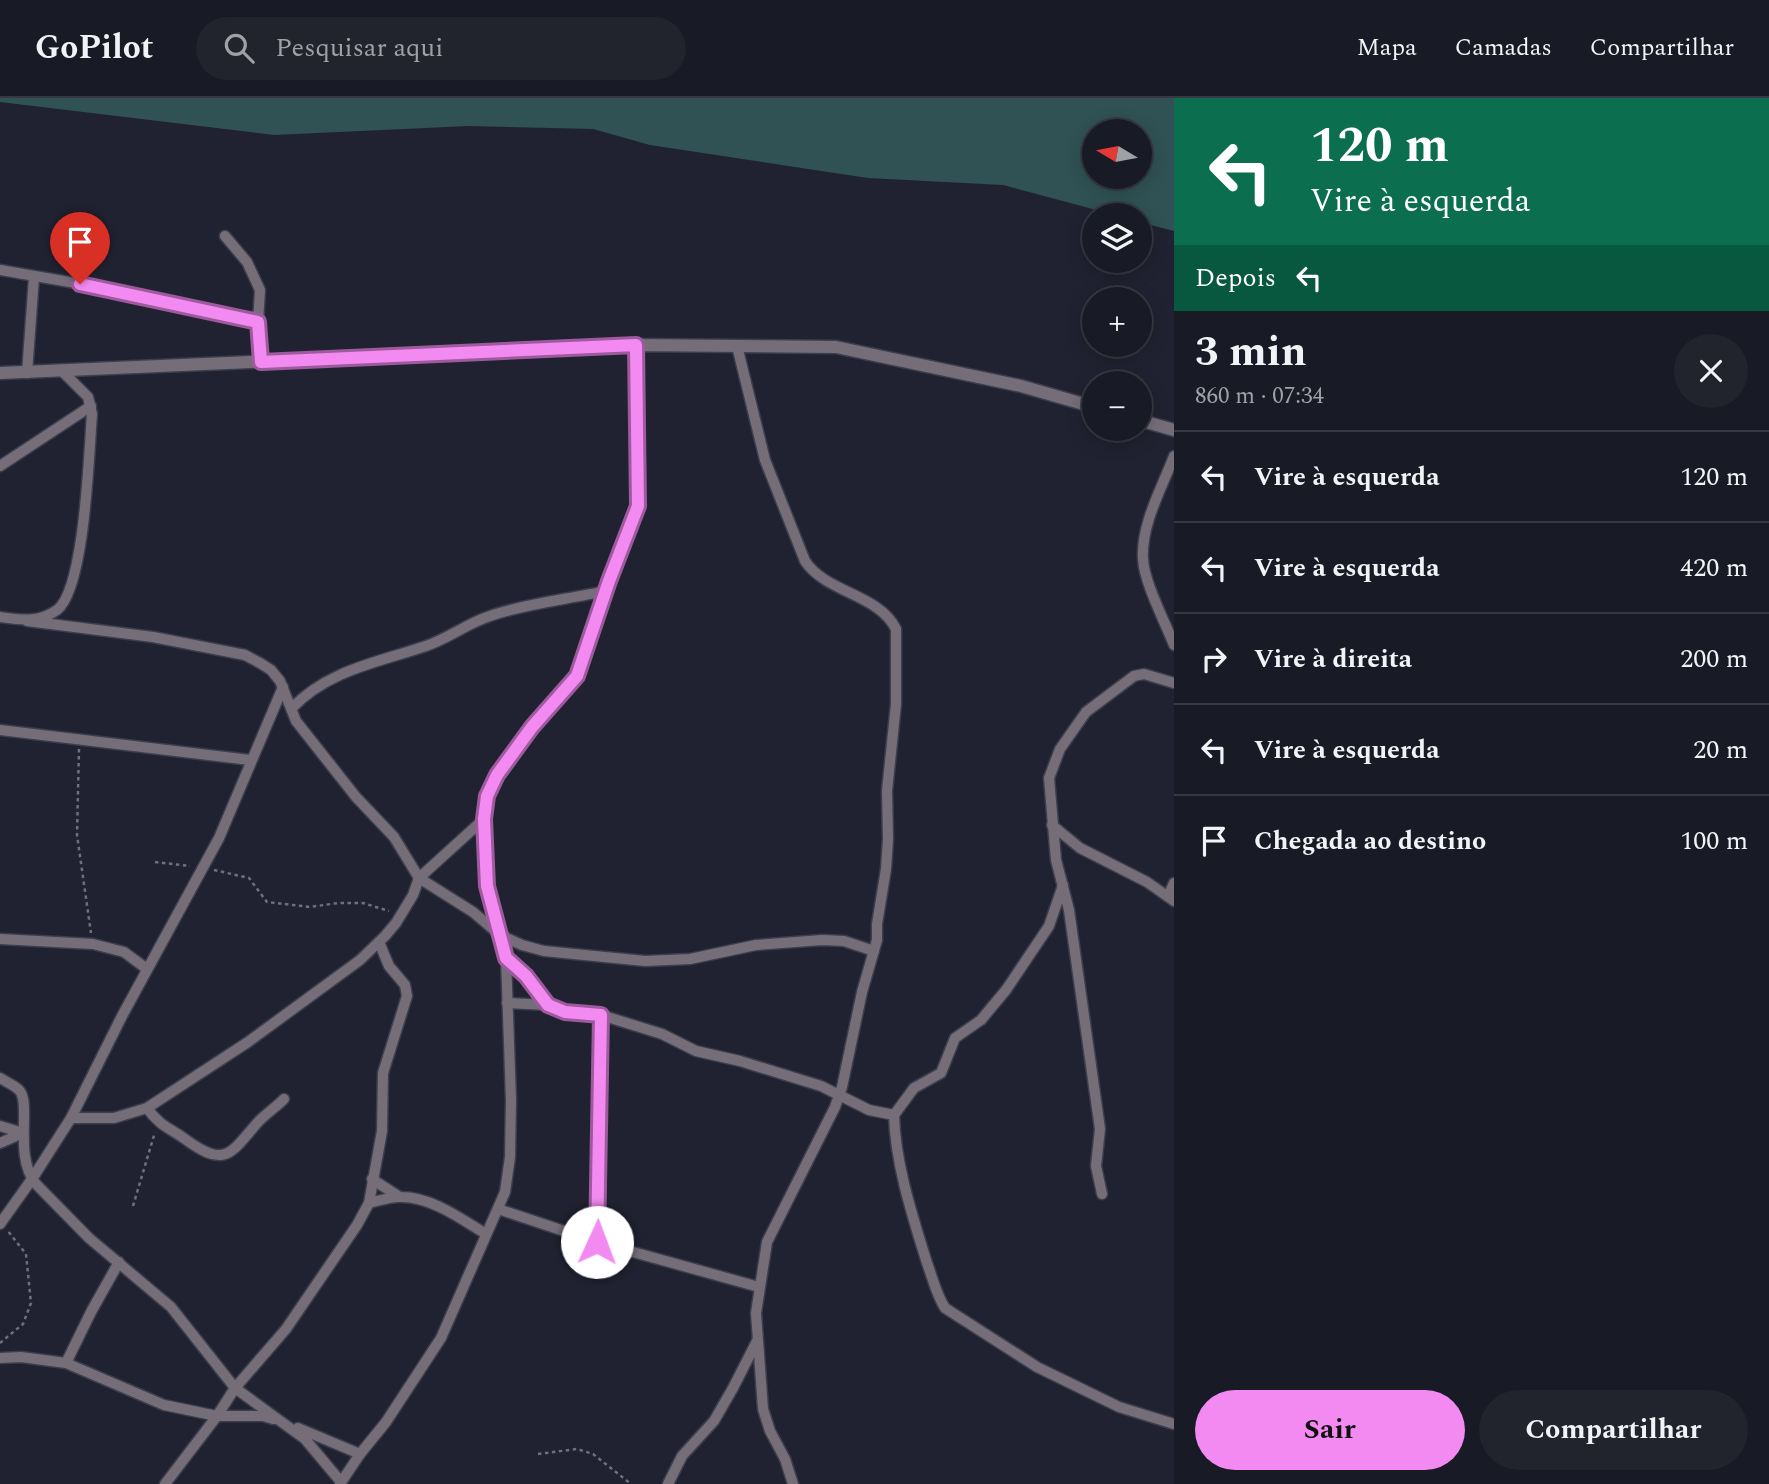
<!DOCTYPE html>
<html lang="pt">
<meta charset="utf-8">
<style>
body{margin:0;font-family:Spectral,serif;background:#21232d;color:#f1f3f6;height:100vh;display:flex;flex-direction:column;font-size:26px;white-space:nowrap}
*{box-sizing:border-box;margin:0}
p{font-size:23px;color:#9fa1a7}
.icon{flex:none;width:38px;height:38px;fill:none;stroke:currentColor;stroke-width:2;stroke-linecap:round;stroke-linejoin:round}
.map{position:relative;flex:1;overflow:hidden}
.panel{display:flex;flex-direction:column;background:#181a25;width:595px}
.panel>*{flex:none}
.top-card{background:#0b6e4f;color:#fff;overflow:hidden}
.needle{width:46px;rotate:280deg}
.buttons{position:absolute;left:1082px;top:21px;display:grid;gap:14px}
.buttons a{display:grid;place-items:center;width:70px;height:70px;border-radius:50%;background:#181a25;box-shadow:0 4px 18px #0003,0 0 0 2px #363842;font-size:35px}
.pin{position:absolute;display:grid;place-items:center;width:60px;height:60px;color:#fff;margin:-72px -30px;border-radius:50% 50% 50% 0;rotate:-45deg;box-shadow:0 0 7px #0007}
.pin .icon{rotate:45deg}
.me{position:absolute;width:77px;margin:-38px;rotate:2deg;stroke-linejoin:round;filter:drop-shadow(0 0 5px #0008)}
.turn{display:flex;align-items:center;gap:24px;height:147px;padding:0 21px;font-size:32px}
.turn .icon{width:91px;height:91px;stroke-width:2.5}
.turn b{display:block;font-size:49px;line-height:60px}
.then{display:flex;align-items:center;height:66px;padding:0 21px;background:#0003;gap:14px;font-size:26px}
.round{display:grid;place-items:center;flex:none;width:74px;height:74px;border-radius:37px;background:#21232d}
.headline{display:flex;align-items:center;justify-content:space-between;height:119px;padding:0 21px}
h1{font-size:42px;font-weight:700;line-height:52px}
.primary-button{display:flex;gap:14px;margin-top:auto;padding:14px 21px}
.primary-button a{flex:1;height:80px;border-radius:42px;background:#f28af2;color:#111;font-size:28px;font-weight:700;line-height:80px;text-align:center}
.primary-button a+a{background:#21232d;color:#f1f3f6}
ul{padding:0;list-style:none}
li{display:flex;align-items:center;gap:21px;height:91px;padding:0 21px;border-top:2px solid #363842}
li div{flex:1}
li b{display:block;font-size:26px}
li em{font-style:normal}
header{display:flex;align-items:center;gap:42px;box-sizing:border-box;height:98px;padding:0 35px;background:#181a25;border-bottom:2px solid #363842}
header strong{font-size:33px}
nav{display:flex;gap:38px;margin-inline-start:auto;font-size:24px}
.search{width:490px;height:63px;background:#21232d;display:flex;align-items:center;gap:18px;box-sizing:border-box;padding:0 24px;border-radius:38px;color:#9fa1a7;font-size:26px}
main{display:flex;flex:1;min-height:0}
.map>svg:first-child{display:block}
</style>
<header>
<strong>GoPilot</strong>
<div class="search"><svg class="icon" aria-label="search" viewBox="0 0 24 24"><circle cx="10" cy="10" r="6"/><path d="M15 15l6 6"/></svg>Pesquisar aqui</div>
<nav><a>Mapa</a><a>Camadas</a><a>Compartilhar</a></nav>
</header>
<main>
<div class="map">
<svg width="1174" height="1386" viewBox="0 0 1174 1386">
<rect width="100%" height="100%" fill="#202231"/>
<path fill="#305254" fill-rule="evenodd" d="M0 0H1174V133L1139 124V117H1115L1003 87 868 80 650 47 593 31 468 28 274 37 0 4ZM1094 33H1139V79H1094Z"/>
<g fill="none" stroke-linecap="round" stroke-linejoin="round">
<g stroke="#3c3e4d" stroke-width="13">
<g id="minor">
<polyline points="225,138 247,164 260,192 258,224 261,264"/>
<polyline points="0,172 104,190 173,207 258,224"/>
<path d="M737 248 765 362 805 463C826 495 879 496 896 531V606L887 693 888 741 886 771 877 826V842L862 894 842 989 835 1009 767 1144 756 1215 763 1311 770 1333 785 1361 793 1386"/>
<polyline points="27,275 34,179"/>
<path d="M1174 358C1162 390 1141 426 1143 461 1144 484 1165 524 1174 547"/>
<polyline points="0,368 91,308"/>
<path d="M0 519C20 522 39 525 57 512 85 491 89 353 92 316L88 299 63 274"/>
<polyline points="27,523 153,539 245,557 260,565 271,572 280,583 296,623 356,699 394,739 419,780 473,814 500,837 522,847 544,853 645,863 690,861 756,847 822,842 844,843 874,853"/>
<path d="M292 610C328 572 379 564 426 548 449 540 468 525 490 518 523 506 570 501 605 493"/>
<polyline points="0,632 250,662"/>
<polyline points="1052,727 1080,750 1147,784 1174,803"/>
<path d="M1063 787 1049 828 1006 892 981 922 955 940 941 975 914 990 894 1017C895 1065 913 1120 927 1165 933 1181 936 1196 945 1210L1037 1269 1119 1309 1174 1326"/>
<polyline points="1168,798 1174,785"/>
<polyline points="0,841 93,846 124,854 147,871"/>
<polyline points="506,860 525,878 548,907"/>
<polyline points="507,905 548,907 565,914 601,917 662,936 696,953 740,963 821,988 869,1012 894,1017"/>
<path d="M0 980C6 984 14 987 19 992 32 1005 13 1058 36 1086L89 1140 171 1209 235 1290 305 1341 341 1384"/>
<path d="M147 1010C160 1028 168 1029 185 1041 227 1072 231 1054 259 1023 267 1015 276 1009 284 1001"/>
<polyline points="71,1020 114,1020 147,1010 248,944 360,862 385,838 396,825 413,797 419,780 484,721"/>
<polyline points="0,1028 23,1035"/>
<polyline points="0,1045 23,1035"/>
<polyline points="372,1081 398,1098"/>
<polyline points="1102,1096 1096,1068 1100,1031 1069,812 1056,762 1049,680 1060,651 1086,614 1134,578 1144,576 1174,585"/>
<polyline points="369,1105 382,1033 383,975 407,898 405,887 389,868 379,844"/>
<polyline points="498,1111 597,1144 759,1189"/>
<polyline points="0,1126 32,1081 71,1020 122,918 219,740 283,589"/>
<polyline points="597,1144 601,917"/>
<polyline points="0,1260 21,1259 66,1265 164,1307 217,1318 263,1318 273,1321"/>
<polyline points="66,1265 91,1214 119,1164"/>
<polyline points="298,1330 360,1356"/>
<path d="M165 1386 217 1318 235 1290 286 1231 357 1127 369 1105C379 1103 391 1098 401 1099 432 1099 461 1121 486 1136"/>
<polyline points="340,1386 360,1356 386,1324 441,1240 505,1094 510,1059 511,1002 506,860 487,788 484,742 487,697 510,658 532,629 577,578 609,483 638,408 639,388 636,247"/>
<polyline points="668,1386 682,1358 714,1323 733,1290 757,1243"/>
</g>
</g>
<g stroke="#3c3e4d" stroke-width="15">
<g id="tertiary">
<polyline points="0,275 636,247 836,249 1021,288 1094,309"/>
<polyline points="1139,322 1174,332"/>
</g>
</g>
<g stroke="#6e707e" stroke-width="2.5" stroke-dasharray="3.5 3.5" stroke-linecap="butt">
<polyline points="79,651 77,737 91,835"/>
<polyline points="155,764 190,768"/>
<polyline points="214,772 249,780 267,804 310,809 338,805 363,805 389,813"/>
<polyline points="133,1108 155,1034"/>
<polyline points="0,1245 23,1226 31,1205 26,1156 7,1132"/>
<polyline points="538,1356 577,1351 593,1356 631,1386"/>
</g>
<use href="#minor" stroke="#756e79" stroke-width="10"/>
<use href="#tertiary" stroke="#756e79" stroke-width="12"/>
</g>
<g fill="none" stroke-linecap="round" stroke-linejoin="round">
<g stroke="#9d5a9d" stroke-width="18">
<polyline id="route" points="80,186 258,224 261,264 636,247 638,408 609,483 577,578 532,629 497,677 487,698 484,721 487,788 506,860 526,878 548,907 565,914 601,917 597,1144"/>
</g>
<use href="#route" stroke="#f28af2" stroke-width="12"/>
</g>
</svg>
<div class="buttons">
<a><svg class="needle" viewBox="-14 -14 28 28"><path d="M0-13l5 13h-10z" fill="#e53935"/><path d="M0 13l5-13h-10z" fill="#9fa1a7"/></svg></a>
<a><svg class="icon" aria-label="layers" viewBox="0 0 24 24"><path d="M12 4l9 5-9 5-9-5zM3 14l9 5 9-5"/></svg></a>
<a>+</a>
<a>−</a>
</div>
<div class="pin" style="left:80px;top:186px;background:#d93025"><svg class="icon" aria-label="arrive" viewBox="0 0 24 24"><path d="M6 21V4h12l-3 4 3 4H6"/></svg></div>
<svg class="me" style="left:597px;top:1144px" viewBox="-20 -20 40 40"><circle r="19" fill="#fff"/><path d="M0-13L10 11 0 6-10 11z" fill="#f28af2"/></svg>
</div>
<section class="panel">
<div class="top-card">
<div class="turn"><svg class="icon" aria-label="left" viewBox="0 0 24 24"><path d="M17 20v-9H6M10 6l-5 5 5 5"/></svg><div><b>120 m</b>Vire à esquerda</div></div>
<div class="then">Depois<svg class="icon" aria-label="left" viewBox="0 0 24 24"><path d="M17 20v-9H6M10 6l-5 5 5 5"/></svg></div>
</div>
<div class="headline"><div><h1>3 min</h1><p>860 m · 07:34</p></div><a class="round"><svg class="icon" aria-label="close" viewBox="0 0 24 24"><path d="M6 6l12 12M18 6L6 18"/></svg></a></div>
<ul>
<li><svg class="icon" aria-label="left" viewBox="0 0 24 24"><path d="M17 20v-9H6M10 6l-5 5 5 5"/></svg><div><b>Vire à esquerda</b></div><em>120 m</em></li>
<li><svg class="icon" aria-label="left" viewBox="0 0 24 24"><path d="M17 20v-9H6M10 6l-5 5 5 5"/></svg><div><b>Vire à esquerda</b></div><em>420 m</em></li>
<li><svg class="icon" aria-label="right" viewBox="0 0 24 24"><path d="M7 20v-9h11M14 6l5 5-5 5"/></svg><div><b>Vire à direita</b></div><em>200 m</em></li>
<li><svg class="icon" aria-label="left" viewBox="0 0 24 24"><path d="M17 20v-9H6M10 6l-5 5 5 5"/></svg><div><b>Vire à esquerda</b></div><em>20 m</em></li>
<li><svg class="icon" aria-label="arrive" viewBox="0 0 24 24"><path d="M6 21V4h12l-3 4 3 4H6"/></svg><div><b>Chegada ao destino</b></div><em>100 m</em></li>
</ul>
<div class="primary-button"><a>Sair</a><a>Compartilhar</a></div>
</section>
</main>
